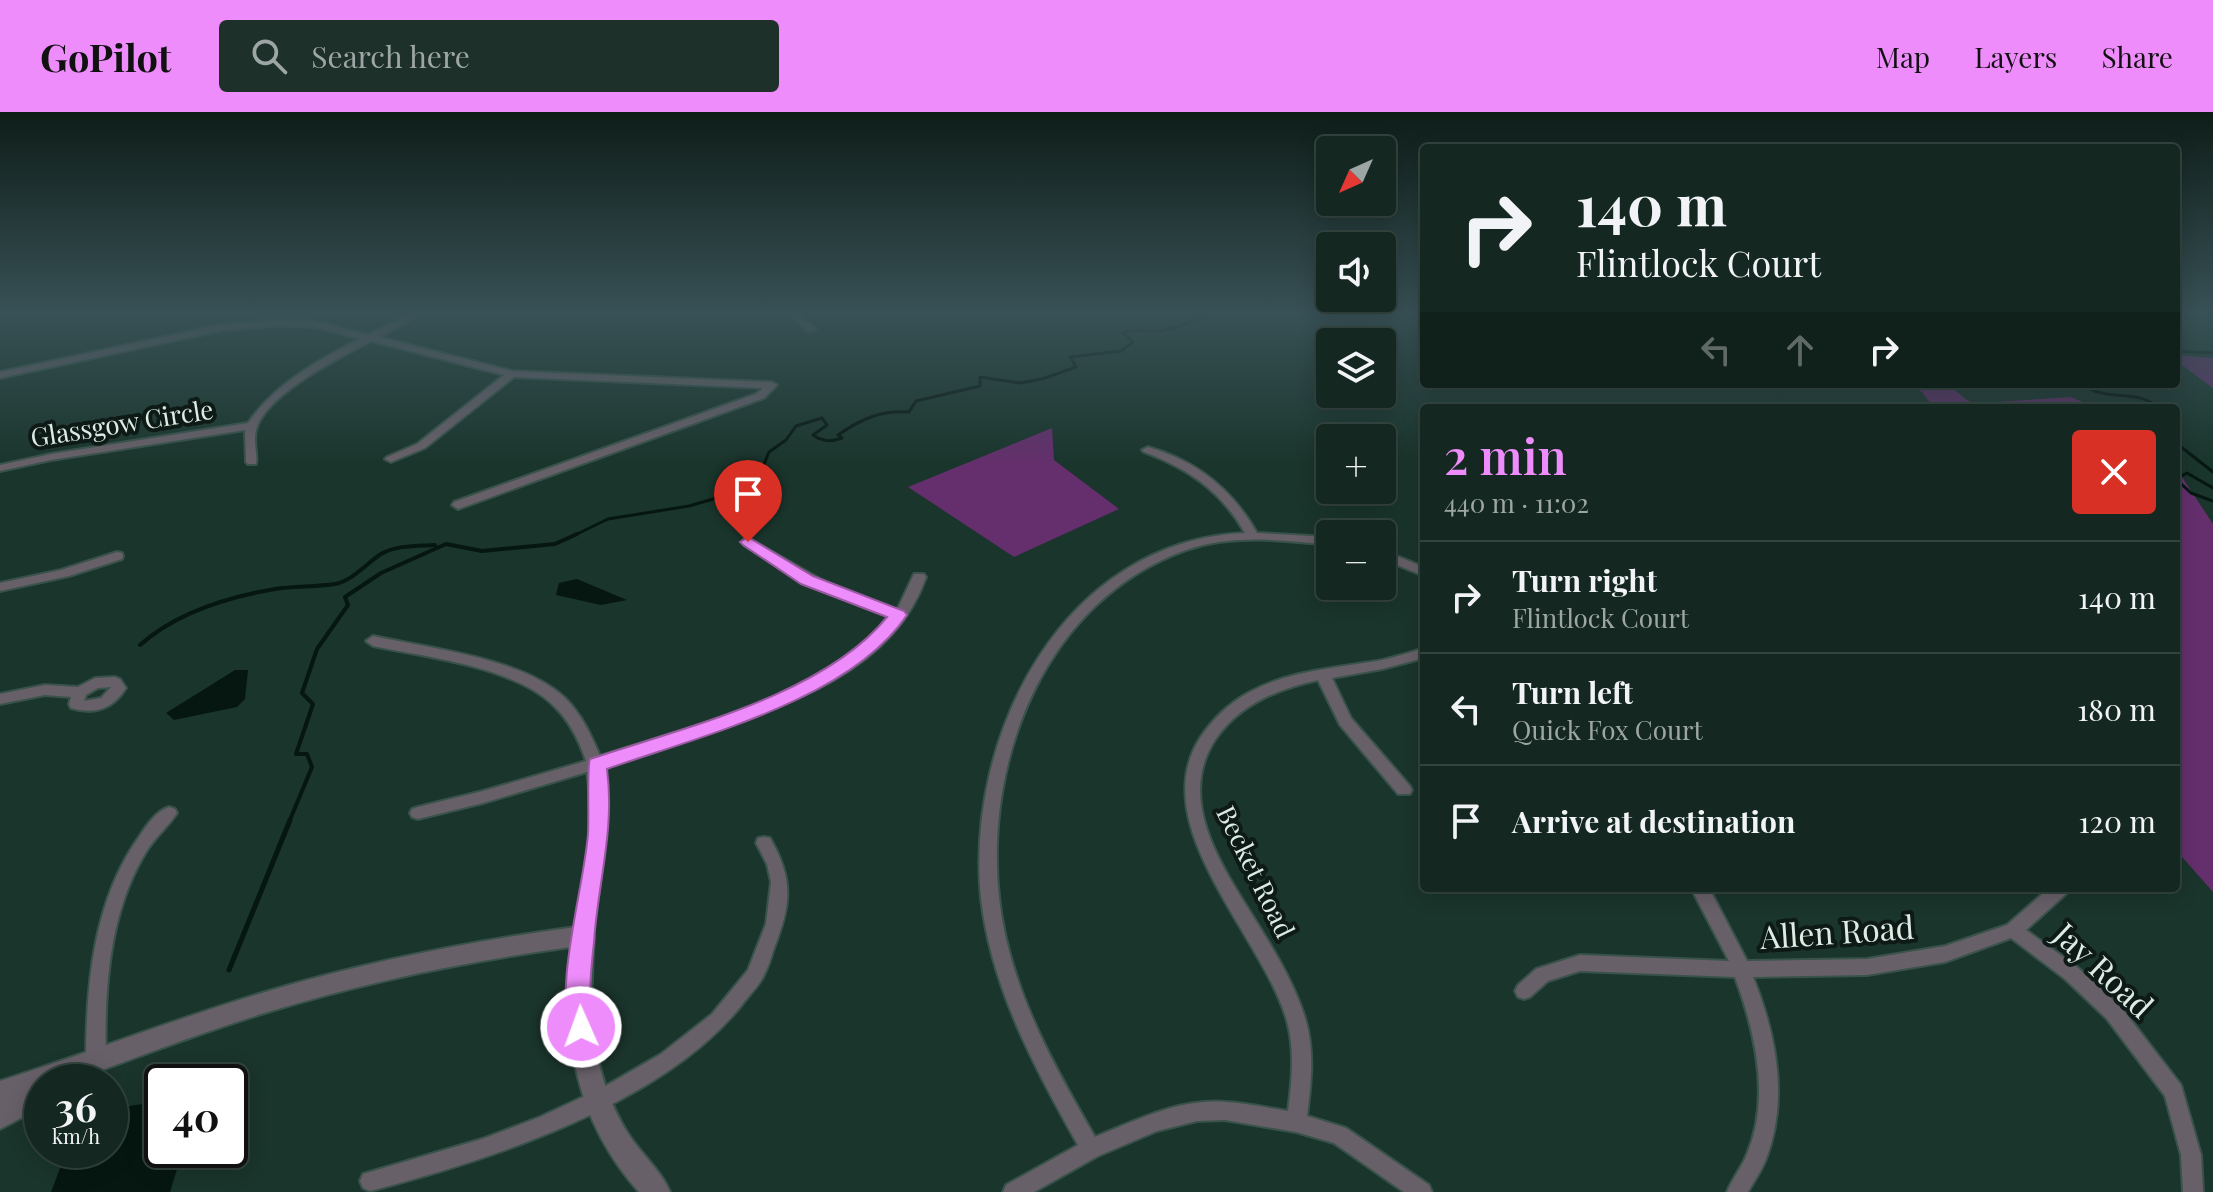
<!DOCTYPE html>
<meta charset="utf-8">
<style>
body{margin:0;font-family:"Playfair Display",serif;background:#1d302a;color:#f1f3f6;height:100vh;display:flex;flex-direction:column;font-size:30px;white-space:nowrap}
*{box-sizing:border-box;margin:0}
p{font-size:26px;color:#9da6a5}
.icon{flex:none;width:44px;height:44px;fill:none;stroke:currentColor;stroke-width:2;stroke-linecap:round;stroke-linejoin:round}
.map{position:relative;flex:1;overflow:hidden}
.drawer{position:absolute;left:1420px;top:292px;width:760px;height:488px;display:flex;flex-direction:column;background:#142821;border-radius:8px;box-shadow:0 4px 20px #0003,0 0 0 2px #33443f}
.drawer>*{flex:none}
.guide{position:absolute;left:1420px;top:32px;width:760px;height:244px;border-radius:8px;box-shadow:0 4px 20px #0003,0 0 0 2px #33443f;background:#142821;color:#f1f3f6;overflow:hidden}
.needle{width:52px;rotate:225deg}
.tools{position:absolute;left:1316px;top:24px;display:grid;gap:16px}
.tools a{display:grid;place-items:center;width:80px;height:80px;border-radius:8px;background:#142821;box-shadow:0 4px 20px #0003,0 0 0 2px #33443f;font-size:40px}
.speed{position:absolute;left:24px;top:952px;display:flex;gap:16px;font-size:40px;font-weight:700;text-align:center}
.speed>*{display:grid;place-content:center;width:104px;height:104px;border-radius:50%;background:#142821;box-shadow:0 4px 20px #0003,0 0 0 2px #33443f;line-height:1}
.speed small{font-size:20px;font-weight:400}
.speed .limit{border:4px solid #111;border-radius:12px;background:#fff;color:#111}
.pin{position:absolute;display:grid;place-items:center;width:68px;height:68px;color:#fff;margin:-82px -34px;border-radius:50% 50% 50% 0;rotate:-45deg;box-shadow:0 0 8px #0007}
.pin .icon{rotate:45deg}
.me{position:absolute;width:88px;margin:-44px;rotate:358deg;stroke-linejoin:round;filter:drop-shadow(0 0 6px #0008)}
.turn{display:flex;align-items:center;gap:28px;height:168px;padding:0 24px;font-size:36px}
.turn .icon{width:104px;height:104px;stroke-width:2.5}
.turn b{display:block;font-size:56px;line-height:68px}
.lanes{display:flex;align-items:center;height:76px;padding:0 24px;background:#0003;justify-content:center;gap:40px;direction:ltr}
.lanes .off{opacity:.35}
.round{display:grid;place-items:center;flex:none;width:84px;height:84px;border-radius:8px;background:#1d302a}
.headline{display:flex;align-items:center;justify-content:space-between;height:136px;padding:0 24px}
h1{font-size:48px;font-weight:600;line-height:60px;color:#ed8cfa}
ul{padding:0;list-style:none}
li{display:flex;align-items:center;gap:24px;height:112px;padding:0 24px;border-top:2px solid #33443f}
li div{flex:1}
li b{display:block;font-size:30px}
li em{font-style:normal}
header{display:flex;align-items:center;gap:48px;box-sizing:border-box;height:112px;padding:0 40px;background:#ed8cfa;color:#111}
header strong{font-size:38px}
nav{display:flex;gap:44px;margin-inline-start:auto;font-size:28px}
.search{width:560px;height:72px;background:#1d302a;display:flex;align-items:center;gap:20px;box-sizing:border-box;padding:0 28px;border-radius:8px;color:#9da6a5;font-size:30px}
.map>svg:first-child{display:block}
</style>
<header>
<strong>GoPilot</strong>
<div class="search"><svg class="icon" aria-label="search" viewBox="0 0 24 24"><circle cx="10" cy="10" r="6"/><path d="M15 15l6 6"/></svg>Search here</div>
<nav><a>Map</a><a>Layers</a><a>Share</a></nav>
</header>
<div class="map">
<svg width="2213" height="1080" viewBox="0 0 2213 1080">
<rect width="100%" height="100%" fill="#1a352c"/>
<g fill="#642f6c">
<polygon points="2176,243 2213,246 2213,276 2182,253"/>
<polygon points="1909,272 1947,272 1967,288 1984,296 1934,296 1922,280"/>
<polygon points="2071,285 2097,296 1993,296 1994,290"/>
<polygon points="1052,316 1054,348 1119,397 1014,445 908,375"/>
<polygon points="2176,356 2213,412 2213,780 2176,738"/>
</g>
<g fill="#061711">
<polygon points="577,467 627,488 601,493 556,483 559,471"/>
<polygon points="235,558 248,558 245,587 237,595 174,608 166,601"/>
<polygon points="162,989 162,1038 183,1038 170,1080 51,1080 67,1038 110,1038 110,997"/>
</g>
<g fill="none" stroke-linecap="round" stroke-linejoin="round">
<g stroke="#061711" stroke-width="3">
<polyline points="2176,239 2213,241"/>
<path d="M2083 272C2105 291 2140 276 2158 296"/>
<polyline points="2134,296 2138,296"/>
<polyline points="2176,331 2213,360"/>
<polyline points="2213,376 2187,361 2176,367 2191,381 2213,389"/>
<path d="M573 424 608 407 689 394 761 373 762 357 769 340 786 328 796 314 822 306 827 313 813 323C823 330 831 330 842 326L838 323C861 307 881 298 909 300L916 289 980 274V265L1020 271 1042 267 1076 255 1070 245 1121 239 1133 230 1123 221C1134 216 1144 220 1156 219 1171 218 1195 210 1206 201"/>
</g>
<g stroke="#061711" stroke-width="4">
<path d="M140 533C176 501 228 485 275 477 294 474 315 475 335 472 352 469 367 451 381 442 396 433 418 434 435 433"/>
<polyline points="289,710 312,655 307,642 296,642 313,592 302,581 317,537 348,493 345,485 381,461 446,432 482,439 555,432 577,422"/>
</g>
<polyline stroke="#061711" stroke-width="5" points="229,858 290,708"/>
<g stroke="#39524a" stroke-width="4">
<g id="minor">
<path d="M412 201H424L379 225 512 259 772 270 777 273 764 286 458 397 452 393 454 390 756 282 763 276 514 265 425 336 391 350 385 347 387 345 417 332 504 263 371 229C339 246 269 281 257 315 252 328 258 341 256 352H248L246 350 245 318 51 348 0 359V353L51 342 248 311C275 272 318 248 360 227L315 215 275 214 224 218 0 266V260L224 212 275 208 315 209 368 223Z"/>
<polygon points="786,201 797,201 816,217 808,219"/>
<path d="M1148 335C1197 349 1232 377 1257 421L1330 425V433C1283 428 1232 422 1186 438 1046 488 984 647 999 785 1008 872 1052 951 1095 1025 1137 1008 1180 986 1226 990 1247 991 1267 996 1288 999 1292 969 1295 938 1287 909 1263 824 1144 714 1200 626 1212 608 1228 592 1248 581 1287 559 1334 556 1377 549 1393 546 1408 541 1424 536V546L1382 557 1332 566 1351 606 1410 674 1412 678 1410 682H1398L1340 613 1318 568C1278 577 1239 592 1215 628 1172 694 1232 768 1265 824 1281 850 1296 877 1305 906 1315 938 1311 972 1307 1004L1346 1016 1429 1073 1432 1080H1404L1334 1031 1296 1020 1225 1008 1197 1009 1157 1019 1098 1044 1034 1080H1003L1006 1073 1078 1033C1035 957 991 875 981 786 965 622 1064 428 1245 421 1221 379 1189 357 1144 340L1142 338Z"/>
<path d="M748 426 825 470 897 498 914 462H924L926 465C893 561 782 595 696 623 664 634 633 645 602 655 611 712 601 767 592 824L589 829 583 831 577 829 574 824C584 770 596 715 587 660L483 691 418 707 412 705 410 701 412 697 418 695 483 679 586 649C579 628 570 610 555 595 517 555 426 545 373 534L366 529 373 524C428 536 523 546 565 586 582 603 591 623 600 644 689 615 831 582 891 505 838 487 790 464 744 433L742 430 744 427Z"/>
<polygon points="1382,438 1424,455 1424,464 1382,447"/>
<polygon points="117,440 122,441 123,444 122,447 69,464 0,479 0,471 61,458"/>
<path d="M115 565 120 567 126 576C113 597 94 603 71 596L69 592 71 585 45 583 0 592V582L45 573 78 575 95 566ZM111 575 101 586 84 589 86 583 98 576Z"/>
<path d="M169 695 175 697 177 701C168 715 155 725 146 740 108 802 104 881 106 951L103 957 96 960 89 957 86 951C86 875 93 789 139 725 146 714 156 699 169 695Z"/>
<path d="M764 725 770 726C794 768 791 793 774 836 771 846 768 856 763 865 758 875 748 884 741 894 661 993 490 1048 370 1079L363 1076 360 1069 363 1062 482 1027 540 1005 602 976 661 942 712 902 748 858 766 812 771 770 767 752 756 731 758 726Z"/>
<path d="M1691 776H1709L1747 849 1867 847 1945 834 2007 813 2049 776H2070L2067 781 2026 818 2077 855 2121 895 2181 973 2201 1043 2203 1080H2183L2181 1043 2165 984 2107 907 2065 867 2011 826 1945 850 1867 863 1753 865C1776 922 1789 987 1766 1047 1762 1058 1754 1069 1748 1080H1727C1732 1067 1742 1055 1747 1042 1771 986 1755 919 1735 865L1580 859 1548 869 1530 885 1524 887 1518 885 1515 879 1518 873 1536 857 1580 843 1729 849Z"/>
</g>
</g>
<g stroke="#39524a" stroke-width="4">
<path id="tertiary" d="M583 814 591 817 594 824C589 895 589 958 627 1020 640 1041 661 1058 670 1080H639C575 1008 563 928 571 835 469 849 369 869 271 899 202 920 136 946 68 970H42V995L0 1017V969C91 940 180 905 272 878 374 848 478 828 583 814Z"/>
</g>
<use href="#minor" fill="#686069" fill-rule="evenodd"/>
<use href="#tertiary" fill="#686069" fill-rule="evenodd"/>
</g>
<linearGradient id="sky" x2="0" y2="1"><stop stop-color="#0e1d18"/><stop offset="0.57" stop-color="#385156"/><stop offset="1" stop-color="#385156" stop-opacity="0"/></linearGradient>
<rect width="2213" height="352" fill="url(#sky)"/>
<path fill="#ed8cfa" stroke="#9a5ba2" stroke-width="2" d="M748 425 813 464 904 499 907 503C850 588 700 624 607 657 615 718 598 770 594 830 592 848 590 867 590 886 590 899 595 911 589 923L581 926 572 923C552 880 585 771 588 721 589 708 587 652 590 647 682 616 824 583 887 505L801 472 743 433 740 430Z"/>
<g text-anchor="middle" stroke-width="8" stroke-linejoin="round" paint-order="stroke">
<g font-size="26" fill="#dcece5" stroke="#0e1a16">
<text transform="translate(122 312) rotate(-9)" y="9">Glassgow Circle</text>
<text transform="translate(1255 760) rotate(64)" y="9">Becket Road</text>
</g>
<g font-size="32" fill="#dcece5" stroke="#0e1a16">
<text transform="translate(1837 821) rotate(-4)" y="11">Allen Road</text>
<text transform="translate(2103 859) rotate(43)" y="11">Jay Road</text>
</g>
</g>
</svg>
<div class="tools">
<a><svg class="needle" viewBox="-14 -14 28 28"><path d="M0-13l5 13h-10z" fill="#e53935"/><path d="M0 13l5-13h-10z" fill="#9da6a5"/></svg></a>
<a><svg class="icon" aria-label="sound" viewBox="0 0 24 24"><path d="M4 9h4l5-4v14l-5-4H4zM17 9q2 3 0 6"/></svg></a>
<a><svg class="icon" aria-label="layers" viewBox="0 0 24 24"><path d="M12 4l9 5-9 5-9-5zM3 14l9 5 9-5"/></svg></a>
<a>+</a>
<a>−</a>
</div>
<div class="speed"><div>36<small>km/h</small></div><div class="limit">40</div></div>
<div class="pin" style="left:748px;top:430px;background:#d93025"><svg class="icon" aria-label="arrive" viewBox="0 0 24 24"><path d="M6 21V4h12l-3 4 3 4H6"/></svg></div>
<svg class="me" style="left:581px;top:915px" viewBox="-20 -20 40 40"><circle r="17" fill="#ed8cfa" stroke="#fff" stroke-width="3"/><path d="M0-11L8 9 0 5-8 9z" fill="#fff"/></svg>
<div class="guide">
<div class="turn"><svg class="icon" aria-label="right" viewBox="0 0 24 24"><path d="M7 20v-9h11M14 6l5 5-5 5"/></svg><div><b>140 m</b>Flintlock Court</div></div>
<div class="lanes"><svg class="icon off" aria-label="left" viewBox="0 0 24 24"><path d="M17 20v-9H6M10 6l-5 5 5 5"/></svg><svg class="icon off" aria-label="ahead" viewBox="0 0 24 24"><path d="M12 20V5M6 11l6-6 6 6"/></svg><svg class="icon" aria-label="right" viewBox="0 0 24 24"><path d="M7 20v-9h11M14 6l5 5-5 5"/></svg></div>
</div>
<section class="drawer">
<div class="headline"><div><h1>2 min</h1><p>440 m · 11:02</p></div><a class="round" style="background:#d93025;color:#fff"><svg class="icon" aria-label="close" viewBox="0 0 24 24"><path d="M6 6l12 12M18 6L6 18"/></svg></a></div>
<ul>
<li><svg class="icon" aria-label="right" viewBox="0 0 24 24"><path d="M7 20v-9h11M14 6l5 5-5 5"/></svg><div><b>Turn right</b><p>Flintlock Court</p></div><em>140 m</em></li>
<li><svg class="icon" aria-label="left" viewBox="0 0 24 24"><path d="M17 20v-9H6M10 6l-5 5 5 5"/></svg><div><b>Turn left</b><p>Quick Fox Court</p></div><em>180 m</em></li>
<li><svg class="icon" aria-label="arrive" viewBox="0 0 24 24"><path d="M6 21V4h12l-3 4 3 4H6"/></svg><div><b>Arrive at destination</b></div><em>120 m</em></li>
</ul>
</section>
</div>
